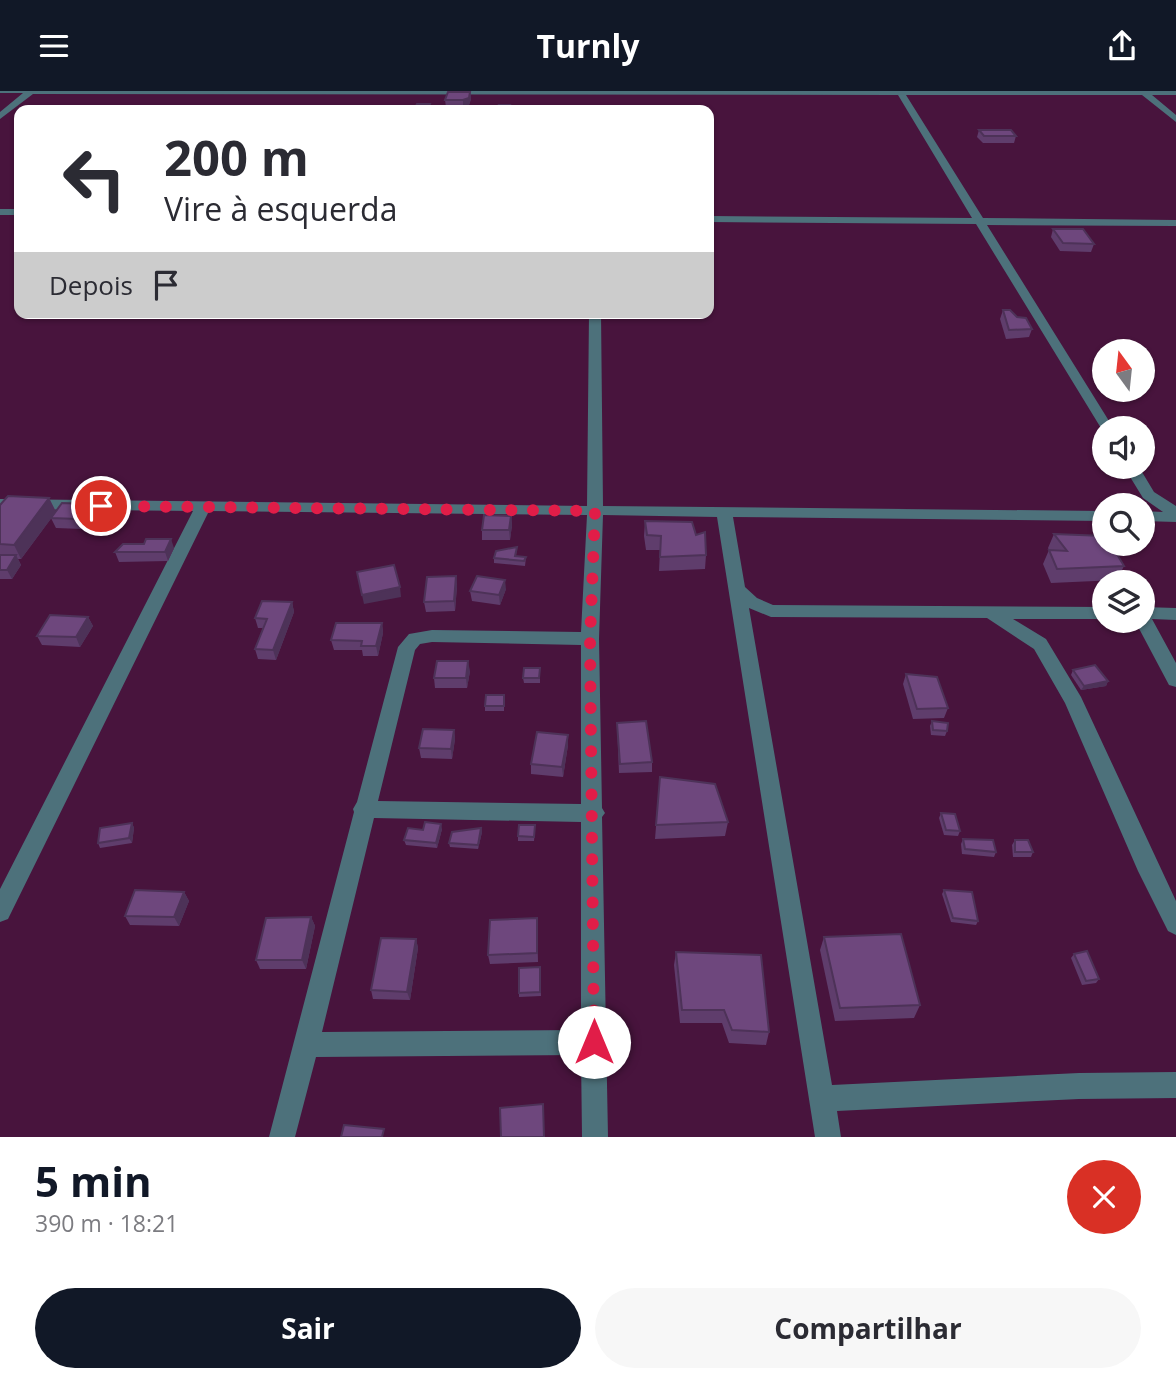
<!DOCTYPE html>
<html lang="pt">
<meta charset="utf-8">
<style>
body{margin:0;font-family:"Open Sans",sans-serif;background:#f7f7f7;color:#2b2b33;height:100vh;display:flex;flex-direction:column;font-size:26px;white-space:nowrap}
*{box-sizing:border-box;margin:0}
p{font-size:23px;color:#7c7c81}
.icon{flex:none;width:38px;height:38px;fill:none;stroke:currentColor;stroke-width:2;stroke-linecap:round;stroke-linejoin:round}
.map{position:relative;height:1046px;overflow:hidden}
.drawer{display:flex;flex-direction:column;background:#fff;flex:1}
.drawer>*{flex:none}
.top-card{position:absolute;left:14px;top:14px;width:700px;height:214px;border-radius:14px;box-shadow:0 2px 5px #0004;background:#fff;color:#2b2b33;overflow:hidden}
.needle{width:46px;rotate:345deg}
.tools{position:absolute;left:1092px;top:248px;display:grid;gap:14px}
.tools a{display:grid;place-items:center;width:63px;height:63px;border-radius:50%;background:#fff;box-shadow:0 2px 5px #0004;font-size:35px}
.pin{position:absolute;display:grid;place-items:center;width:60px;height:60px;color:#fff;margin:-30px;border:4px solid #fff;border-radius:50%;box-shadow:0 2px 7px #0007}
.me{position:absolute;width:77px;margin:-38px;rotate:0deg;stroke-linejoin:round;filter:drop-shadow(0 0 5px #0008)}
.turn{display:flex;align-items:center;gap:24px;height:147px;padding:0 35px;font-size:32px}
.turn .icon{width:91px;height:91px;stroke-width:2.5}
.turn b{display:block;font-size:49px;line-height:60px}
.then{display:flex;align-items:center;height:66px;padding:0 35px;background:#0003;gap:14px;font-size:26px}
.round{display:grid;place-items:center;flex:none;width:74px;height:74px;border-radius:37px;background:#f7f7f7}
.summary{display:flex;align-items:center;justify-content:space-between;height:119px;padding:0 35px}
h1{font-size:42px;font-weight:700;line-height:52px;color:#111827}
.cta{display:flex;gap:14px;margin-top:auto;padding:14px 35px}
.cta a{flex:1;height:80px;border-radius:42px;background:#111827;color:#fff;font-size:28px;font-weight:700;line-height:80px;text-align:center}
.cta a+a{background:#f7f7f7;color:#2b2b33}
header{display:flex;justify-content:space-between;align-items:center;height:91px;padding:0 35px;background:#111827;color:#fff;font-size:32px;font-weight:700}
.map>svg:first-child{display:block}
</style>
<header><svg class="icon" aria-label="menu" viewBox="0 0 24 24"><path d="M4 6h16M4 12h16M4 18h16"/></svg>Turnly<svg class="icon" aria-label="share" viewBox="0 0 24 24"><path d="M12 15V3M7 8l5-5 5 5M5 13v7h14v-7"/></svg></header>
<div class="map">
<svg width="1176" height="1046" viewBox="0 0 1176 1046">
<rect width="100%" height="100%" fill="#48143d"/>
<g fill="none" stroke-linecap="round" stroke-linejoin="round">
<g fill="#4d717b" fill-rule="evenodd">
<polygon points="0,0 1176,0 1176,4 1152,4 1176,24 1176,31 1142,4 906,4 983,127 1176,129 1176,135 987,134 1114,338 1104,338 1104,342 976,133 709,131 709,125 972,127 898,4 33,3 0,28 0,21 23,2 0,2"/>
<rect x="0" y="118" width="19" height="6"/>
<path d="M589 222H601L603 415 1104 420V430L733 426 745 496 757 507 773 514 1104 516V528H1013L1046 548 1081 606 1176 810V844L1168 840 1138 780 1065 612 1034 558 987 527 771 526 749 517 832 994 1079 982 1176 981V1007L1079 1008 837 1020 841 1046H815L717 426 603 424 599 548 602 717 605 722 602 726 608 1046H582L581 964 316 966 295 1046H269L354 721 353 718 357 711 398 556 409 543 432 539 581 541 587 424 209 420 8 828 0 831V798L193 420 0 418V408L587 415ZM432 551 581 554V713L378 710 415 559 420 553ZM374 727 581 731V939L322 941Z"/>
<polygon points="1124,376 1139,376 1154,401 1176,415 1176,431 1143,430 1143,420 1163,421 1143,407"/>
<polygon points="1143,516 1176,517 1176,529 1152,528 1176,572 1176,596 1169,594 1135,530 1143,530"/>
</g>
</g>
<g fill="#5f3d6c">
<polygon points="470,1 471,8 469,14 463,16 446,16 445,9"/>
<polygon points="979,39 1016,45 1014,52 983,52 977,46"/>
<polygon points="1053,138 1094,153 1091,161 1060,160 1051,146"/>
<polygon points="1003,219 1017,226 1032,238 1029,246 1006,248 1000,228"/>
<polygon points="503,222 527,222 527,226 503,227"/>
<polygon points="49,407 56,421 88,413 92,422 82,438 56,437 51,427 55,422 21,468 18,468 21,474 12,488 0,488 0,414"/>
<polygon points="511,425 512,434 510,449 482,449 482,439"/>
<polygon points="645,430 696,444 706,464 705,478 659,480 660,459 646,459 644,445"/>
<polygon points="1054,443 1124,475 1117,489 1051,492 1043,473 1049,459 1048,457"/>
<polygon points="144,453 174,457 168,470 119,471 115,461"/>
<polygon points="517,456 516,465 526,466 525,475 494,472 494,467"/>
<polygon points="456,485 457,495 455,520 426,521 424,511"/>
<polygon points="506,498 500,514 472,510 470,500"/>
<polygon points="292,511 294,521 276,569 258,568 255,558 263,537 258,537 255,527"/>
<polygon points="88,526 93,535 80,556 42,554 37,545"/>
<polygon points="382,532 383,542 378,565 363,565 362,559 334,559 331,549"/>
<polygon points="1073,579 1108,590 1106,595 1081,599 1071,584"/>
<polygon points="470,580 467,597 435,597 434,587"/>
<polygon points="540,582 540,592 524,592 523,587"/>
<polygon points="906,583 948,617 944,627 913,628 903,593"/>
<polygon points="504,604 504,620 485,620 485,615"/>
<polygon points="932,630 947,640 945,645 931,644 930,635"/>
<polygon points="617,632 652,671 652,681 619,682"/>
<polygon points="454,639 455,648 452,668 421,667 419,657"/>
<polygon points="568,644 568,654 563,686 531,683 531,673"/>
<polygon points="660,686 728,731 725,745 655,748"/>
<polygon points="941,722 960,740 958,745 944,744 939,727"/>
<polygon points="132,732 134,737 132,752 100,757 98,752"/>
<polygon points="481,737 482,741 478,758 450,756 449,752"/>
<polygon points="442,738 437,757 406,754 404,749 423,739"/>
<polygon points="535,739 534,750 518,750 518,745"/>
<polygon points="963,748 996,761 994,766 962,763 961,753"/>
<polygon points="1015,749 1033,761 1031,766 1013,766 1012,754"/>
<polygon points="944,799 978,830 976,834 951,831 942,803"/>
<polygon points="184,801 189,810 179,835 130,834 125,825"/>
<polygon points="311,826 315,835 306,878 260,878 256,869"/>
<polygon points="537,827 538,871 490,873 488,864"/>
<polygon points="824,846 920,914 914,927 835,930 820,859"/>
<polygon points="416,848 418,857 410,909 373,908 371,899"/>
<polygon points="676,861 769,941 766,954 729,952 722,932 680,932 674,874"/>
<polygon points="1074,863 1099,888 1096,892 1082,894 1071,867"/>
<polygon points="540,876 541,905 519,906 519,902"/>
</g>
<g fill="#4d3258">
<polygon points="470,1 471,8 469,14 463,16 463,9"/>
<polygon points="49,407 56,421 21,468 14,454"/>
<polygon points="88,413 92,422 82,438 78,428"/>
<polygon points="511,425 512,434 510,449 509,439"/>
<polygon points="171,448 174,457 168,470 165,461"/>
<polygon points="16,464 21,474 12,488 7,479"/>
<polygon points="456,485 457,495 455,520 454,510"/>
<polygon points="505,489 506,498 500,514 499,504"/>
<polygon points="400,496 401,506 364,513 362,504"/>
<polygon points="292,511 294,521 276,569 273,559"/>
<polygon points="88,526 93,535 80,556 76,546"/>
<polygon points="382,532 383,542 378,565 376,555"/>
<polygon points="468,570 470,580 467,597 466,587"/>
<polygon points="1108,590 1106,595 1081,599 1084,595"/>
<polygon points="454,639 455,648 452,668 451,658"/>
<polygon points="568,644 568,654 563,686 562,676"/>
<polygon points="132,732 134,737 132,752 129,747"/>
<polygon points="441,733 442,738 437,757 436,752"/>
<polygon points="481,737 482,741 478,758 478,754"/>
<polygon points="184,801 189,810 179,835 174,826"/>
<polygon points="311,826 315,835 306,878 302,869"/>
<polygon points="416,848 418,857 410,909 407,901"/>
</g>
<g fill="#6e477d" stroke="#4d3258" stroke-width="2">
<polygon points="448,1 470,1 469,7 463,9 445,9"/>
<polygon points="417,13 430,13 428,18 421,18 415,17"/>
<polygon points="499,14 510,14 508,19 501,19"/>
<polygon points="530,15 538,15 537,19 529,19"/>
<polygon points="979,39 1011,39 1016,45 984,45"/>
<polygon points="1053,138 1083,138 1094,153 1063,152"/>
<polygon points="1003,219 1010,219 1017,226 1026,227 1032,238 1009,239"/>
<polygon points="8,405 49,407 14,454 0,453 0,414"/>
<polygon points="62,412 88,413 78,428 51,427"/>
<polygon points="484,424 511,425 509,439 482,439"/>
<polygon points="645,430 692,431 696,444 705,441 706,464 660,466 661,445 647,444"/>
<polygon points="1054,443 1104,445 1104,453 1111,453 1124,475 1057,478 1049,459 1067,460"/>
<polygon points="146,448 171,448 165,461 115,461 123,453 144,453"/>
<polygon points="517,456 515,465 526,466 524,470 494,467 496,460"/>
<polygon points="0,464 16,464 7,479 0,479"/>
<polygon points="394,474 400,496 362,504 357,481"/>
<polygon points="456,485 454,510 424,511 427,486"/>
<polygon points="477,485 505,489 499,504 470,500"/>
<polygon points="262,510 292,511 273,559 255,558 267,528 255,527"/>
<polygon points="50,524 88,526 76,546 37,545"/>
<polygon points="336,532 382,532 376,555 361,555 362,550 331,549"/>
<polygon points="437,570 468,570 466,587 434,587"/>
<polygon points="1095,574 1108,590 1084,595 1073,579"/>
<polygon points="524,577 540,577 539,587 523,587"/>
<polygon points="906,583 937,586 948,617 917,618"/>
<polygon points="486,604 504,604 504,615 485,615"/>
<polygon points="646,630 652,671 620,673 617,632"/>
<polygon points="932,630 948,632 947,640 933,639"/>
<polygon points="423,638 454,639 451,658 419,657"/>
<polygon points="537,641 568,644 562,676 531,673"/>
<polygon points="660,686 715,693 728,731 656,734"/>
<polygon points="941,722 955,723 960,740 946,739"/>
<polygon points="425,731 441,733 436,752 404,749 408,737 423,739"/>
<polygon points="132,732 129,747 98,752 100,737"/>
<polygon points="519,734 535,734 534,746 518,745"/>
<polygon points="481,737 478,754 449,752 452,741"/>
<polygon points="963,748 993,749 996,761 965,758"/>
<polygon points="1015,749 1028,749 1033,761 1015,761"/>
<polygon points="135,799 184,801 174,826 125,825"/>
<polygon points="944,799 972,801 978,830 953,827"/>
<polygon points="311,826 302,869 256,869 266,827"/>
<polygon points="537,827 537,862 488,864 490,829"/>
<polygon points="901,843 920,914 840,917 824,846"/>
<polygon points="381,847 416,848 407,901 371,899"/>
<polygon points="1087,860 1099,888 1086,890 1074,863"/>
<polygon points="676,861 761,864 769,941 732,939 724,919 682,919"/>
<polygon points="540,876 540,901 519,902 519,877"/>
<polygon points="543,1013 544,1046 501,1046 500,1017"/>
<polygon points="344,1034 384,1038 382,1046 341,1046"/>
</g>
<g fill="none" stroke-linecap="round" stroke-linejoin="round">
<polyline stroke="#e11d48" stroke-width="12" stroke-dasharray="0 21.6" points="101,415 595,420 590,548 594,951"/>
</g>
</svg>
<div class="tools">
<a><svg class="needle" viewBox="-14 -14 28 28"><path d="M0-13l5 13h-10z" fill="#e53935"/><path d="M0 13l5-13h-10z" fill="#7c7c81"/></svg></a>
<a><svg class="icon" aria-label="sound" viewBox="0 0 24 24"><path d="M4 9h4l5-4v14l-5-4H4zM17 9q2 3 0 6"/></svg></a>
<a><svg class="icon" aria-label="search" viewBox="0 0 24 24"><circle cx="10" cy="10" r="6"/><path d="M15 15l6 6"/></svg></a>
<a><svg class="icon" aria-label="layers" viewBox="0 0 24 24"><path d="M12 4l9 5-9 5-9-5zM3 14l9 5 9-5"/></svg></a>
</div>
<div class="pin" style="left:101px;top:415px;background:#d93025"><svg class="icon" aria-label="arrive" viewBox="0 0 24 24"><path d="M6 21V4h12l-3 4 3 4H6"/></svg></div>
<svg class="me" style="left:594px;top:951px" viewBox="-20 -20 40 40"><circle r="19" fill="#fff"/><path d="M0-13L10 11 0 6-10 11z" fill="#e11d48"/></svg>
<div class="top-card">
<div class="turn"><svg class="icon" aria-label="left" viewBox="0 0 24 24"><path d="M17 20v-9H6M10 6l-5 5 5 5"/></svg><div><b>200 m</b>Vire à esquerda</div></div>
<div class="then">Depois<svg class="icon" aria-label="arrive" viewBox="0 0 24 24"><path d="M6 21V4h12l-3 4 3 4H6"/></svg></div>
</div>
</div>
<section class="drawer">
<div class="summary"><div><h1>5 min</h1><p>390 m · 18:21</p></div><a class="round" style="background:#d93025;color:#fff"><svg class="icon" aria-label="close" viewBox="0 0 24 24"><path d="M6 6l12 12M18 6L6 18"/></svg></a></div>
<div class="cta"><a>Sair</a><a>Compartilhar</a></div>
</section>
